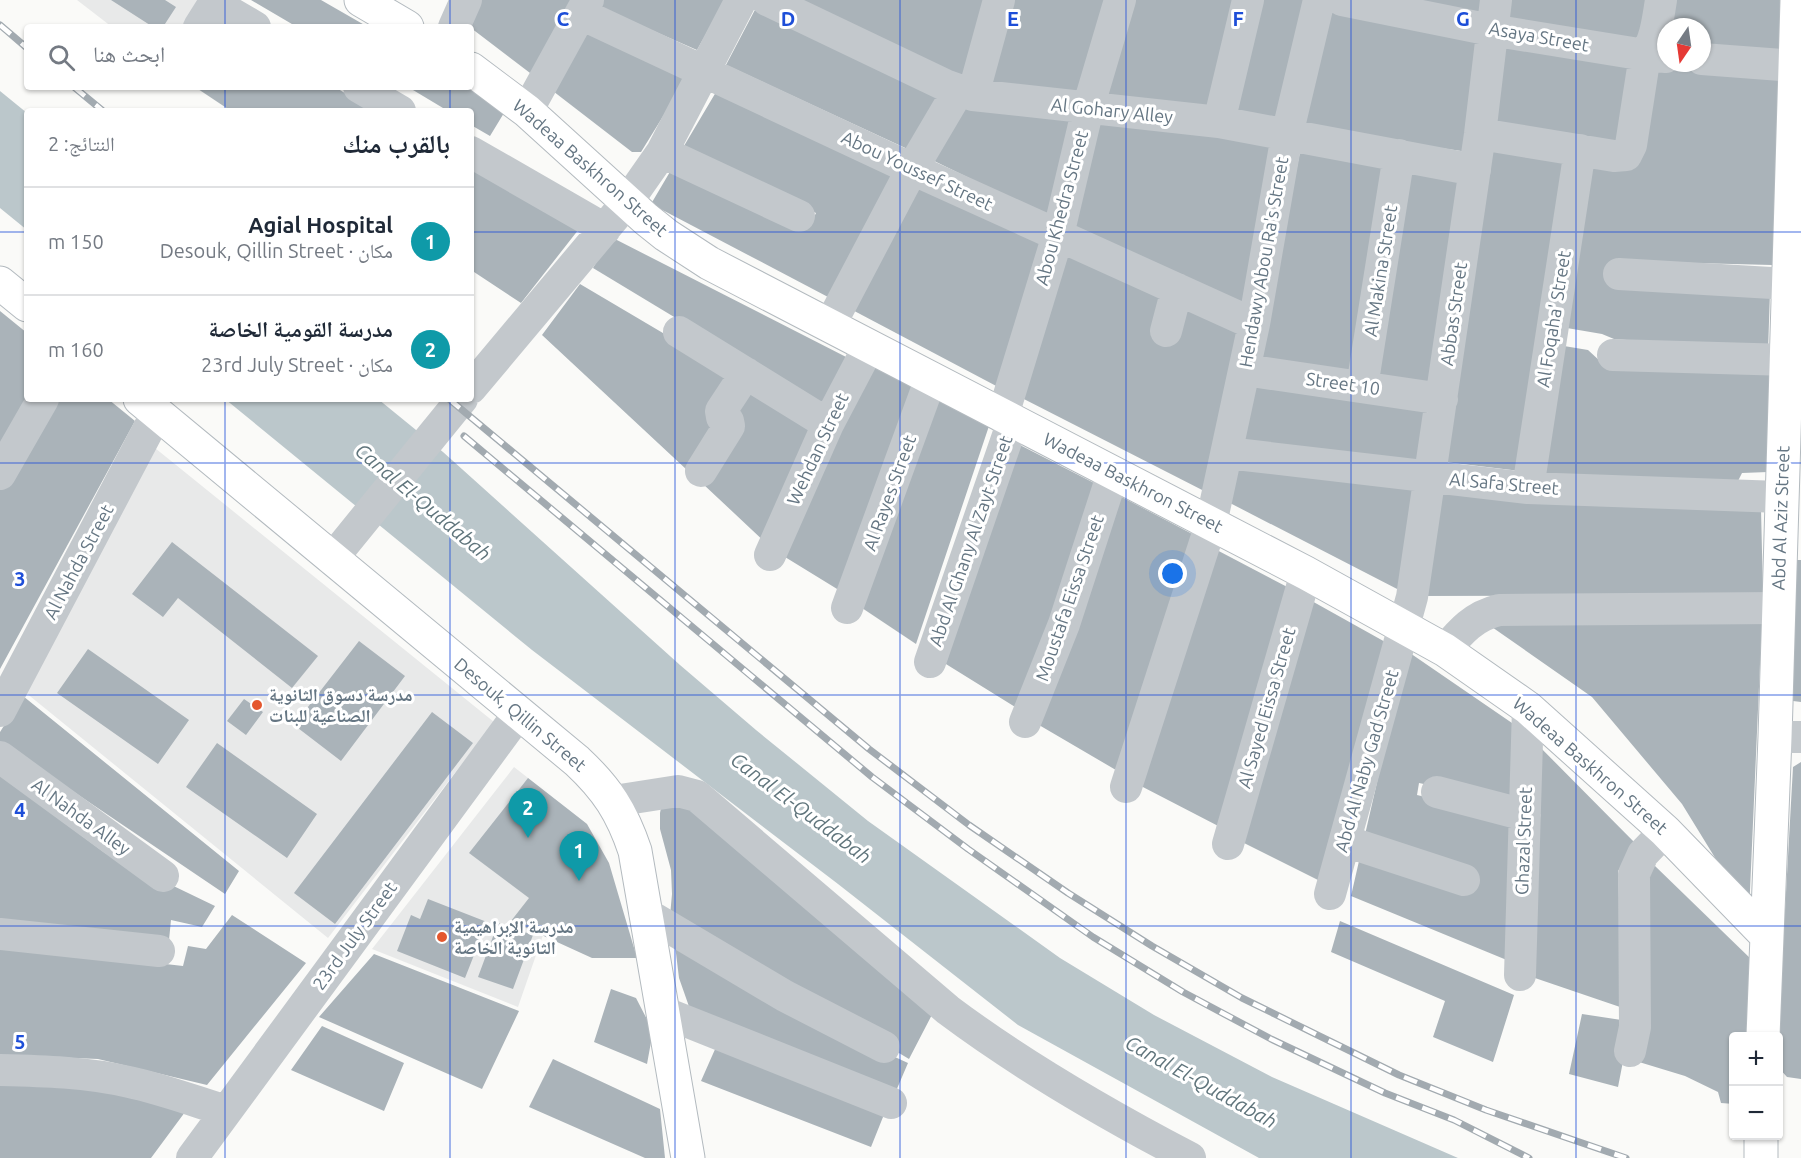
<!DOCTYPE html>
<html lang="ar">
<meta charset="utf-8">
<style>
body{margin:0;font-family:Ubuntu,"Noto Naskh Arabic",sans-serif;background:#f2f2f3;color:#1f2937;direction:rtl}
.controls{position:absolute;right:18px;bottom:18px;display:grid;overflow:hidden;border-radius:6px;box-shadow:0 2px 4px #0004}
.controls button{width:54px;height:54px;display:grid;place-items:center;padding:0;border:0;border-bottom:2px solid #e0e1e3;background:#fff;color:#1f2937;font:30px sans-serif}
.compass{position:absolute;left:1657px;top:18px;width:54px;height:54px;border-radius:50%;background:#fff;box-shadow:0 2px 4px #0004;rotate:193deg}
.you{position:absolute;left:1173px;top:574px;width:21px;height:21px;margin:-15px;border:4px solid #fff;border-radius:50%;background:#1a73e8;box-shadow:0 0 0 9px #1a73e833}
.badge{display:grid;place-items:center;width:39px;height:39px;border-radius:50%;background:#d93025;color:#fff;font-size:20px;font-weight:700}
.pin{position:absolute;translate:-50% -50px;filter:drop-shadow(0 2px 3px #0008)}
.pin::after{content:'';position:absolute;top:32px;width:21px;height:18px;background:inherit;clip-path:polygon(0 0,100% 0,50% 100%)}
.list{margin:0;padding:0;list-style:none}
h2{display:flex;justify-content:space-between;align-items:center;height:78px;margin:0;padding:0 24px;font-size:26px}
h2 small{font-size:20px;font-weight:400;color:#747a83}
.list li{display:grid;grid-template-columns:39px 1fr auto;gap:18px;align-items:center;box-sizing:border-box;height:108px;padding:0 24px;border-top:2px solid #e0e1e3}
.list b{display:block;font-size:22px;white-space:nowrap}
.list p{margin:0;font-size:20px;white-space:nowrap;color:#747a83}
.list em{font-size:20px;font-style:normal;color:#747a83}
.icon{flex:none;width:33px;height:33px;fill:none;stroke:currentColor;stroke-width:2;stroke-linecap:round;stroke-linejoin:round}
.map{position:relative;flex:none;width:1801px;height:1158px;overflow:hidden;direction:ltr}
.search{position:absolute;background:#fff;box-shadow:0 2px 4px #0004;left:24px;top:24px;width:450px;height:66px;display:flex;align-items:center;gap:15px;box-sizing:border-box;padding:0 21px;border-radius:6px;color:#747a83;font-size:22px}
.panel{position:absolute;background:#fff;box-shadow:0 2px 4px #0004;left:24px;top:108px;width:450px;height:294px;border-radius:6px;direction:rtl}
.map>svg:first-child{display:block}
.built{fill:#e8e9e9}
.water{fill:#bbc7cb}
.building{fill:#aab3b9}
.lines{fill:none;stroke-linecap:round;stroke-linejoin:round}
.secondary-casing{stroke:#b3babf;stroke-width:35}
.street{stroke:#c3c8cc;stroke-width:32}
.secondary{stroke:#fff;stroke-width:33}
.rail-casing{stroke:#a2aab0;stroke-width:7}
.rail{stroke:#fff;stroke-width:4.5;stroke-dasharray:14;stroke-linecap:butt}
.grid{fill:none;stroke:#1d4ed8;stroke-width:1.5;stroke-opacity:0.55}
.poi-dot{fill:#e4572e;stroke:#fff;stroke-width:2}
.labels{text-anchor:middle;stroke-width:6;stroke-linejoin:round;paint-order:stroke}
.street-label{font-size:18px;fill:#657683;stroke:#fff}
.poi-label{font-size:18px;font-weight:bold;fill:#657683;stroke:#fff;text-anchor:start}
.water-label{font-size:20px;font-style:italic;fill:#60757c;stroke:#fff}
.grid-label{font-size:20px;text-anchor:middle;font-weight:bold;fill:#1d4ed8;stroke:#fff;stroke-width:6;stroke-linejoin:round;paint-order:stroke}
</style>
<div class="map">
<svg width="1801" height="1158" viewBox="0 0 1801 1158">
<rect width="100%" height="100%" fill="#fafaf8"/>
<!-- built -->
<path class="built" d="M77 0H203L186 27H112Z
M155 448 494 722 328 938 20 688Z
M514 767 587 824 512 921 543 935 518 1007 372 949Z"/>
<!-- water -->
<path class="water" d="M0 91 27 113V230L0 208Z
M225 399H378L443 452 680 665 756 730 868 821 1060 958 1154 1015 1272 1077 1458 1158H1259L1018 1025 838 884 532 650Z"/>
<!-- building -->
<path class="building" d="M111 0H165L176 7 163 27H153Z
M251 0H321L368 27H297Z
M473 0H580L534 76 471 28Z
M597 0H725L697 50 594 5Z
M785 0H989L965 83Z
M1007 0H1110L1080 102 981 89Z
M1123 0H1238L1213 113 1091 105Z
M1251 0H1312L1285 127 1223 120Z
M1374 0H1490L1486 19Z
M1505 0H1654L1643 42 1502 20Z
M1666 0H1785L1783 51 1702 47V27H1666Z
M758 4 951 94 914 152 726 65Z
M1326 6 1485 31 1468 152 1303 128Z
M590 18 691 71 641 152H632L549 88Z
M1502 35 1636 56 1619 147 1488 124Z
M1653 62 1784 69 1772 265 1614 261 1770 292 1768 351 1614 339 1602 334 1561 327 1589 161 1630 167Z
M722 82 903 169 828 297 651 204 674 165 809 227 816 213 681 151Z
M195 87H335L374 111H231Z
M408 87H471L507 108 490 136 471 125V111H448Z
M960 99 1076 117 1051 218 924 156Z
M1089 119 1281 140 1250 309 1064 224Z
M1484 140 1572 155 1520 471 1437 461Z
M1301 147 1393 160 1355 373 1259 357Z
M471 154 586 220 521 303 471 270Z
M1401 163 1466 173 1431 385 1367 375Z
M915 174 1045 236 1000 388 843 305Z
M611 237 852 360 828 410 593 268Z
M1064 244 1247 327 1210 494 1016 395Z
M580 284 734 375 714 437 687 470 542 335Z
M0 311 27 333V399L0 451Z
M1558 345 1588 350 1601 362 1774 372 1768 472 1742 473 1734 489 1536 473Z
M869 365 920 390 842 592 785 557Z
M1255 377 1429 401 1419 464 1236 449Z
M746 383 817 425 766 543 703 484 729 410Z
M939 396 991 420 916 644 859 606Z
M51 399H108L135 421 0 669V487Z
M1008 439 1098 485 1020 710 933 656Z
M1229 463 1417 482 1401 591 1228 502Z
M1435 482 1761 509 1763 595 1413 596Z
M1116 494 1198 537 1121 773 1039 725Z
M172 542 318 656 292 688 178 598 163 617 132 594Z
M1213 548 1293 590 1224 829 1139 785Z
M1796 560H1801V702L1793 701Z
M1310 600 1387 643 1328 885 1240 841Z
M1762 619 1749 913 1682 804 1592 697 1489 625Z
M359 641 405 676 341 761 294 725Z
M88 649 189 720 158 764 57 693Z
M1407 651 1512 723V802L1419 783 1417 795 1513 818 1514 963 1351 896Z
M23 696 239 871 225 894 0 742V732Z
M244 699 263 712 246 735 227 721Z
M432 712 473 743 335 924 294 893Z
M1532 739 1637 845 1618 871 1623 1008 1532 977Z
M217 743 317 814 287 858 186 787Z
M1801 762V1079L1787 1077 1778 1067V1036L1793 767Z
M0 775 105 853 215 906 202 927 171 920 169 940 0 921Z
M528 778 587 824 609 863 637 958H592L511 921 529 898 469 853Z
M679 794 937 1005 909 1059 670 916 672 894 671 870 660 829V813L662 803Z
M1654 865 1753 961 1747 1036H1734V1104L1721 1103 1718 1092 1685 1076 1639 1062V880Z
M428 899 487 922 465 978 397 951 411 915 420 919Z
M232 915 306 963 207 1085 98 1059 0 1055V945L183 966 188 946 206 949Z
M1340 921 1514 995 1493 1062 1433 1037 1445 1001 1331 952Z
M498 923 533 935 513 989 478 977Z
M675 945 827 1026 908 1063 893 1098 692 1015 679 978Z
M374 954 519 1011 482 1089 319 1017Z
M611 989 636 998 653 1031 647 1064 594 1042Z
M1582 1014 1628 1021 1627 1041 1618 1087 1569 1074Z
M322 1026 404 1063 384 1111 291 1070Z
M720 1038 887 1107 871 1147 701 1081Z
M553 1059 660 1109 665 1158H645L529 1107Z
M0 1081 56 1082 188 1108 151 1158H0Z"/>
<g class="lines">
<defs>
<path id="secondary" d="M361 0 407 27
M471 69 527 111 646 219 666 235 709 263 1306 573 1445 650 1528 708 1665 831 1766 935
M0 283 27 305
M140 399 577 761C607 789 622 812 635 851L688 1158
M1763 1036 1775 737 1797 0
M1761 1158V1136"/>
</defs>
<!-- secondary casing -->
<use href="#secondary" class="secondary-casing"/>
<!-- street -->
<path class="street" d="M767 0 945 85 973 95 1219 122 1475 170
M1342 0 1491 30 1645 55 1666 57
M214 3 255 27
M581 14 912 169 1254 324
M199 27 216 0
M454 27 466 0
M1702 59 1795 66
M359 87 400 111
M973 95 999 0
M527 111 588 0
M1219 122 1248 0
M1480 134 1614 156 1626 155 1631 145 1645 55C1656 40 1658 18 1661 0
M471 152 605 229
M662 152 799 216
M1619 274 1788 284
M830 325 912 169 958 91
M1166 331 1177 289
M679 332 828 424
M1613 355 1786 360
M1245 370 1442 399
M1362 387 1399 155
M471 388 627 202 662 152 741 0
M1003 415 1058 235 1088 108 1120 0
M1227 453 1528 488 1782 497
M701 471 729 426 728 421 722 417 721 411 746 373
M0 474 43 399
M1528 488 1580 150
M770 555 828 424 869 346
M332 559 462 399
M847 608 931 378
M1445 650C1461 631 1474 616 1499 610L1779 608
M930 662 1013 421
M0 711 157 413
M1025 722 1064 624 1113 473
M1775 737H1801
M0 757 163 876
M1126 787 1211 524 1254 324 1287 135 1319 0
M1437 792 1525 815
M614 801 678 791 697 796 948 1010C1024 1067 1106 1114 1190 1158
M1345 841 1464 880
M1228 844 1306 573
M1330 894 1412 597 1480 134 1496 0
M645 913 785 996 884 1047
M0 934 159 951
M1520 975 1528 708
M663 1012 891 1103
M1630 1051 1635 1027 1634 874 1643 854 1665 831
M0 1070C43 1071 86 1072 129 1082 162 1089 194 1101 226 1111
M192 1158 519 713"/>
<!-- secondary -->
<use href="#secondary" class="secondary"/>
<defs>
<path id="rail" d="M0 25 27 48
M74 87 103 111
M449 399 869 749 969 825 1068 893 1152 946 1242 998 1399 1075 1486 1110 1626 1158
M464 436 872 777 968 849 1093 937 1183 992 1271 1039 1385 1093 1454 1120 1529 1158"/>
</defs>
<!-- rail casing -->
<use href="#rail" class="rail-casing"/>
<!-- rail -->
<use href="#rail" class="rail"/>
</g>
<!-- grid -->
<path class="grid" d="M225 0V27M450 0V27M675 0V1158M900 0V1158M1126 0V1158M1351 0V1158M1576 0V1158M225 87V111M450 87V111M0 232H27M471 232H1801M225 399V1158M450 399V1158M0 463H1801M0 695H1801M0 926H1801"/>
<!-- markers -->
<g class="poi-dot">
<circle cx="257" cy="705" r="6"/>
<circle cx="442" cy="937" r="6"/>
</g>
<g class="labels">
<!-- street labels -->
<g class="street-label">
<text transform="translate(1539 37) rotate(10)" y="6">Asaya Street</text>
<text transform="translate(1112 111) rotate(6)" y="6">Al Gohary Alley</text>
<text transform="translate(590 168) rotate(41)" y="6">Wadeaa Baskhron Street</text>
<text transform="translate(917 171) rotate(25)" y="6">Abou Youssef Street</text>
<text transform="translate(1062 208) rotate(-75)" y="6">Abou Khedra Street</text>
<text transform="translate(1264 262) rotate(-80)" y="6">Hendawy Abou Ra's Street</text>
<text transform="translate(1381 271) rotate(-81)" y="6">Al Makina Street</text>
<text transform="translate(1454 314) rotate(-82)" y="6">Abbas Street</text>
<text transform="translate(1554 319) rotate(-81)" y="6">Al Foqaha' Street</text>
<text transform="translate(1343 384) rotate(8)" y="6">Street 10</text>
<text transform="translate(818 449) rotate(-65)" y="6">Wehdan Street</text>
<text transform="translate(1133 483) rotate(27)" y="6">Wadeaa Baskhron Street</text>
<text transform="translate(1504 484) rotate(5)" y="6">Al Safa Street</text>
<text transform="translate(890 493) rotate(-70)" y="6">Al Rayes Street</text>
<text transform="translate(1781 518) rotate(-88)" y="6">Abd Al Aziz Street</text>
<text transform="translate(971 541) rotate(-71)" y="6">Abd Al Ghany Al Zayt Street</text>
<text transform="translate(79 562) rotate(-62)" y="6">Al Nahda Street</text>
<text transform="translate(1070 598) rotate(-71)" y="6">Moustafa Eissa Street</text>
<text transform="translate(1267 708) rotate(-74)" y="6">Al Sayed Eissa Street</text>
<text transform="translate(520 715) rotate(40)" y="6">Desouk, Qillin Street</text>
<text transform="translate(1367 761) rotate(-74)" y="6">Abd Al Naby Gad Street</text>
<text transform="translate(1590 766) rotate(41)" y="6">Wadeaa Baskhron Street</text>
<text transform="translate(81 817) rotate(36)" y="6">Al Nahda Alley</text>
<text transform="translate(1524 841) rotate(-88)" y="6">Ghazal Street</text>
<text transform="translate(355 936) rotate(-54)" y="6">23rd July Street</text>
</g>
<!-- poi labels -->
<g class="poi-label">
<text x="269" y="701">مدرسة دسوق الثانوية<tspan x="269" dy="21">الصناعية للبنات</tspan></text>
<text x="454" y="933">مدرسة الإبراهيمية<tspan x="454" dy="21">الثانوية الخاصة</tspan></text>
</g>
<!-- water labels -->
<g class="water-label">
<text transform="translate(423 502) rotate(40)" y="7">Canal El-Quddabah</text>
<text transform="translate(801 808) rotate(37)" y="7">Canal El-Quddabah</text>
<text transform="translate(1201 1082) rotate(29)" y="7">Canal El-Quddabah</text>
</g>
</g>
<g class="grid-label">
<text x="563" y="26">C</text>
<text x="788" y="26">D</text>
<text x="1013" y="26">E</text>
<text x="1238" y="26">F</text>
<text x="1463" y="26">G</text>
<text x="20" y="586">3</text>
<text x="20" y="817">4</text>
<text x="20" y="1049">5</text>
</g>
</svg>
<div class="controls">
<button>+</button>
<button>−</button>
</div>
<svg class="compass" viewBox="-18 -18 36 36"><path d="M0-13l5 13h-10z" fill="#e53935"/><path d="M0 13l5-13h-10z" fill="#747a83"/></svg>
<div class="you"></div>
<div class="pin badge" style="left:579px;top:881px;background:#0f9aa8">1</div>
<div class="pin badge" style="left:528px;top:838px;background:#0f9aa8">2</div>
<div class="search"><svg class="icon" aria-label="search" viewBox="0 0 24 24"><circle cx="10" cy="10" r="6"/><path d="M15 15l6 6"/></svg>ابحث هنا</div>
<section class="panel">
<h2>بالقرب منك<small>النتائج: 2</small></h2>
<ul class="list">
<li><span class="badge" style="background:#0f9aa8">1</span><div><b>Agial Hospital</b><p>مكان · Desouk, Qillin Street</p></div><em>150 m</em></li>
<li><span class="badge" style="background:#0f9aa8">2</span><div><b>مدرسة القومية الخاصة</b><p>مكان · 23rd July Street</p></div><em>160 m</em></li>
</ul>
</section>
</div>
